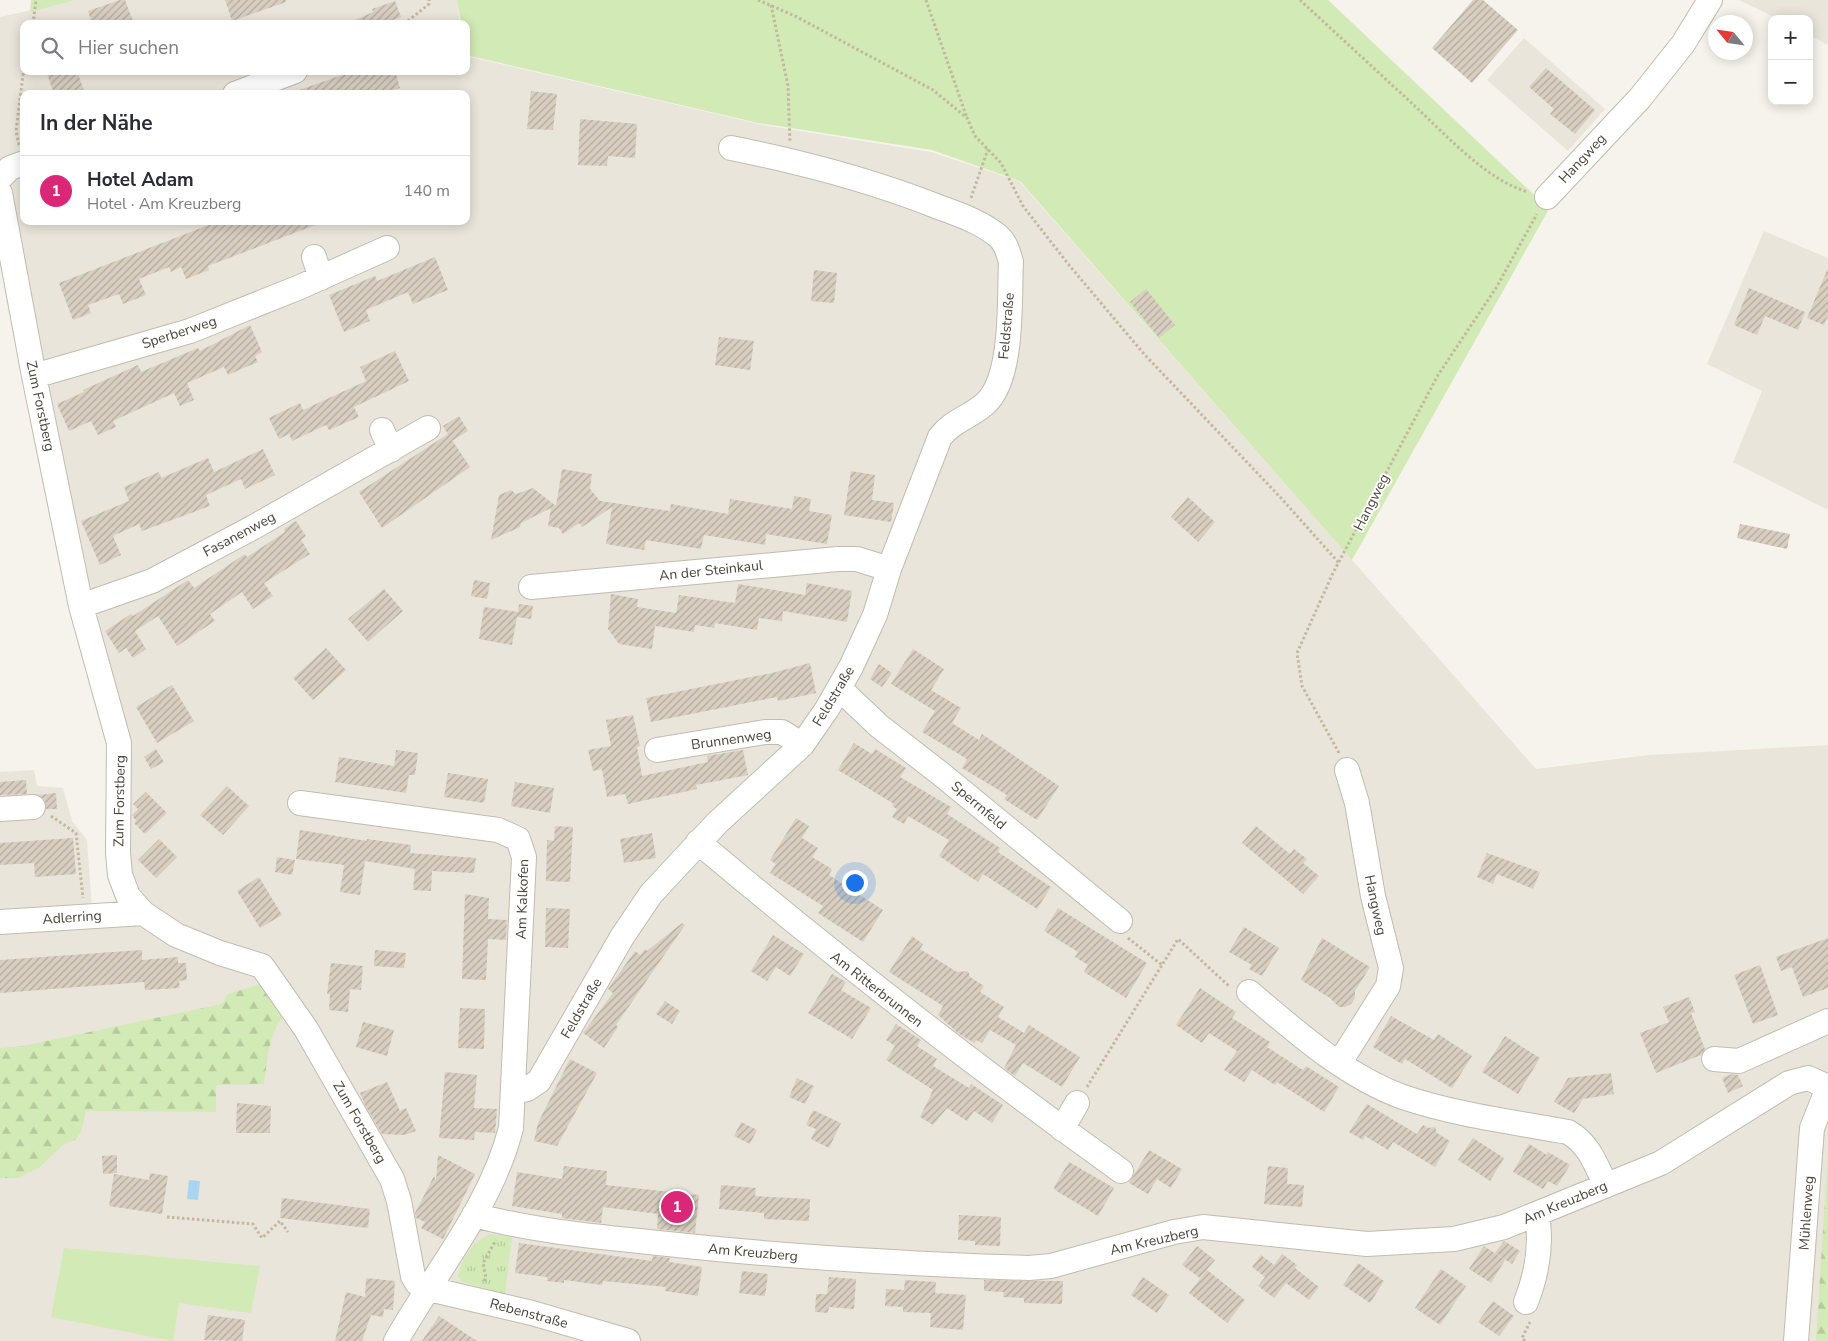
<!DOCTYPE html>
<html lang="de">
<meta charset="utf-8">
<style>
body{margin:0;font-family:"Nunito Sans",sans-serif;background:#f7f7f7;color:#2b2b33}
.controls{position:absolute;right:15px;top:15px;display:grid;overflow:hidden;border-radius:10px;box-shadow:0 2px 12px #0003}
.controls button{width:45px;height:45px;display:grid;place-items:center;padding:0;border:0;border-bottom:1px solid #e1e1e2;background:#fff;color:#2b2b33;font:25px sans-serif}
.compass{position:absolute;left:1708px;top:15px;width:45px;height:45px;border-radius:50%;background:#fff;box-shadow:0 2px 12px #0003;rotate:299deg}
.you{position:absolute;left:854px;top:882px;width:18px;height:18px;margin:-12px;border:4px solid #fff;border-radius:50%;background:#1a73e8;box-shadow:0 0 0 8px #1a73e833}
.badge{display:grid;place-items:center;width:32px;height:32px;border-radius:50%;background:#db2777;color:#fff;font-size:16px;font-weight:700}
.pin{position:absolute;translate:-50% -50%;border:2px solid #fff;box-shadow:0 1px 5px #0006}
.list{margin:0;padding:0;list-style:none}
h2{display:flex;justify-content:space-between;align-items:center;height:65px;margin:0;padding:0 20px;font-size:21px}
h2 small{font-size:16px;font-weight:400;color:#7c7c81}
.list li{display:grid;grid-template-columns:32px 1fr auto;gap:15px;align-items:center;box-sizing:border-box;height:70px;padding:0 20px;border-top:1px solid #e1e1e2}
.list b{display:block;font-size:19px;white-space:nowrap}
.list p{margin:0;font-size:16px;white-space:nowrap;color:#7c7c81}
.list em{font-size:16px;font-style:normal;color:#7c7c81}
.icon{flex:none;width:28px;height:28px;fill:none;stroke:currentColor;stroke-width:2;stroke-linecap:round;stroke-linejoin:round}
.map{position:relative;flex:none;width:1828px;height:1341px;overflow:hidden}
.search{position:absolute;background:#fff;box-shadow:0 2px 12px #0003;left:20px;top:20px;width:450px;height:55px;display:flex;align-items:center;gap:12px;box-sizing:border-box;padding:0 18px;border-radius:10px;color:#7c7c81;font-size:19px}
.panel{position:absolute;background:#fff;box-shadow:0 2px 12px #0003;left:20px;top:90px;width:450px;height:135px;border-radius:10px}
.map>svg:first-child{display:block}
.residential{fill:#eae5da;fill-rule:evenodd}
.grass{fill:#d2eab5}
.forest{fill:url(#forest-firs)}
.park{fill:url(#park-tufts)}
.water{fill:#a9d4f2}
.building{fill:url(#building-hatch)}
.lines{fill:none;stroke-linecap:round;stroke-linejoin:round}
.minor-casing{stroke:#c2bbae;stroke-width:26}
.path{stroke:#c4b79f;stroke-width:3;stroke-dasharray:2.5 2.5;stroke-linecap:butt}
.minor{stroke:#fff;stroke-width:24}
.labels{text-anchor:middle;stroke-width:4;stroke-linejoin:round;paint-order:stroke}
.street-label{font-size:14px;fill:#4b4439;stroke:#fff}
</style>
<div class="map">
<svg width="1828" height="1341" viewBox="0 0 1828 1341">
<defs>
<pattern id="forest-firs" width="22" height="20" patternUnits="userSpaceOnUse" patternTransform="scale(1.25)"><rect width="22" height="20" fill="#d2eab5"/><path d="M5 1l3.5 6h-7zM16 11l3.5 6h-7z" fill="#b6ca9c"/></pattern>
<pattern id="park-tufts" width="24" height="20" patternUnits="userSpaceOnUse" patternTransform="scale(1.25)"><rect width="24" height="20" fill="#d2eab5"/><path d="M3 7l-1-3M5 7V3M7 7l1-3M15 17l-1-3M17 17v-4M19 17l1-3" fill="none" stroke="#b6ca9c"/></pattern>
<pattern id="building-hatch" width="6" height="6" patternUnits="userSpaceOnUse" patternTransform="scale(1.25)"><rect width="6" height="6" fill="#d8cfc1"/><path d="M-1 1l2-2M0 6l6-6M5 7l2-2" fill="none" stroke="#b1aa9e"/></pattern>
</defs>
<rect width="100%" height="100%" fill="#f6f3ec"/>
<!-- residential -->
<path class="residential" d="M76 0H457L460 24H24V71H466V56L763 125 931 152 1019 181 1536 769 1649 755 1828 745V1341H0V772L34 770 37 786 63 788 72 821 87 840 92 908 144 901 131 867 94 617 0 182V17ZM24 94H466V221H24Z
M1739 0H1828V45L1809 35V19H1778Z
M1524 38 1605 109 1568 151 1487 80Z
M1764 231 1828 258V510L1733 462 1762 391 1707 364Z"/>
<!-- grass -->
<path class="grass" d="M31 0H75L30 12Z
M457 0H1328L1549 209 1352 560 1020 181 932 150 758 123 466 55V24H461Z
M64 1248 260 1266 251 1313 179 1303 173 1341 51 1317Z"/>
<!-- forest -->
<path class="forest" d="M260 984 287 1013C268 1032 268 1058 264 1084L216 1085V1112L86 1111 81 1132 75 1140 64 1144 40 1167 18 1178H0V1048L23 1046 222 1004 228 994Z
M1828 1151V1341H1816Z"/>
<!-- park -->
<path class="park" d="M491 1234 512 1237 505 1294 463 1282 458 1277C460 1260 475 1239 491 1234Z"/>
<!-- water -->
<path class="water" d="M189 1180 200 1181 198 1200 187 1199Z"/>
<!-- building -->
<path class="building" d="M120 0H125L134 24H92L88 11Z
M225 0H286V2L232 21Z
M1473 0H1483L1518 30 1472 83 1432 48Z
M395 1 401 17 381 24H346L373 12 372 9Z
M1546 68 1595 110 1575 134 1550 114 1554 109 1529 87Z
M46 71H77L85 94H54Z
M354 71H395L400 88 382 94H296V91Z
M531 91 557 94 553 130 527 129Z
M580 119 637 124 635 158 608 156 607 166 578 165Z
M219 221 323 222 208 266 209 270 186 279 181 267 171 272 169 267 139 279 146 295 123 304 119 294 88 305 91 313 73 320 59 283Z
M435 257 448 290 413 304 408 292 366 310 370 321 344 332 329 295 375 276 377 281Z
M1828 268V316L1824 325 1807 318Z
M814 270 837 273 834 303 811 301Z
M1749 288 1805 312 1798 330 1765 316 1757 335 1734 325Z
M1146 289 1175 325 1159 338 1130 302Z
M250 325 262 352 255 356 258 362 228 375 224 367 187 383 194 400 180 406 174 393 113 421 116 427 98 435 91 421 69 431 57 404 84 392 83 390 138 365 141 372 198 348 200 351Z
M719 337 754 341 750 370 715 365Z
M395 351 409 381 354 407 359 417 329 430 326 425 292 441 289 434 279 439 269 418 300 403 303 410 366 381 360 367Z
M459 416 468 431 452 441 443 426Z
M448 434 470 467 382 528 359 492Z
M263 449 275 475 245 489 241 479 206 495 210 506 142 531 139 524 113 536 121 555 100 565 81 521 129 501 124 487 159 472 161 478 208 458 214 472Z
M562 469 592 474 590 489 600 501 670 511 671 504 728 514 730 499 792 509 794 496 811 499 809 511 832 515 827 544 766 534 765 545 704 535 701 549 646 540 644 550 606 544 612 507 582 527 579 523 563 534 559 528 548 526 551 508 521 523 520 527 491 540 499 495 511 490 516 494 533 488 556 506Z
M851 471 875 475 872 500 894 503 891 522 844 515Z
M1188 497 1215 522 1198 542 1171 517Z
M296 521 306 536 301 540 310 554 264 583 273 596 253 609 242 592 210 614 215 621 177 646 158 616 135 631 146 649 133 658 126 648 119 653 105 631 131 614 133 616 188 580 194 588 245 554 247 557 285 532 284 529Z
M1740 524 1790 534 1787 549 1737 538Z
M474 580 490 583 487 599 471 596Z
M807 583 852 591 847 622 783 611 782 621 759 618 757 630 715 623 714 628 695 625 694 632 655 626 652 649 619 644 608 629 611 594 638 599 637 607 676 613 679 595 735 603 738 584 805 595Z
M384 589 403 611 368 642 348 619Z
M519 604 533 606 531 619 517 617 512 645 479 639 484 607 518 612Z
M326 648 346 670 313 700 293 678Z
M913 649 944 669 931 690 961 708 952 723 979 740 982 734 1059 786 1037 820 1004 799 1007 795 962 768 967 759 922 732 935 711 891 684Z
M810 663 816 693 778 701 777 697 651 722 646 698 772 673Z
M879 664 892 673 882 687 870 679Z
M172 685 194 721 157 743 136 707Z
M633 715 640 746 637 747 642 776 708 762 707 756 743 750 748 775 696 785 697 789 628 804 625 794 607 797 602 769 593 771 588 750 611 746 606 720Z
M854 743 872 754 875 749 906 768 900 777 951 807 947 814 1000 848 998 852 1051 887 1037 909 983 874 978 882 939 856 949 840 908 816 904 824 892 817 897 809 892 806 894 804 838 770Z
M156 749 164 762 151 769 144 757Z
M396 750 418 753 415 775H409L406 793 335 782 339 757 394 766Z
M448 773 488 779 484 803 444 797Z
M26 780 27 794 0 795V782Z
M515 782 554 788 550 813 511 806Z
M227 786 249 806 223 835 200 815Z
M146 792 167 813 145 834 134 823 136 821 132 815 138 809 133 804Z
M56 793 57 809H46L45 800 39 795Z
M796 818 809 826 802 838 818 848 812 857 832 869 829 875 883 910 863 942 818 913 823 906 770 873 776 864 770 860Z
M555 826 573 827 570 882 546 881 547 840 554 841Z
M1256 826 1290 854 1294 849 1307 859 1303 863 1319 876 1303 894 1242 843Z
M300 830 367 841V839L411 845 410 853 476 858 474 873 432 871 431 891 413 890 415 869 365 861 360 895 340 892 344 865 296 859Z
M652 833 656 858 624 863 620 839Z
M73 838 76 874 35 877 34 863 0 865V843Z
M159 839 177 857 156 878 138 860Z
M1487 853 1540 872 1533 889 1497 874 1493 884 1477 877Z
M277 857 295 860 292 875 275 872Z
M259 877 282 915 260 928 237 891Z
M465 894 489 898 488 919 507 920 506 940 488 939 486 980 462 979Z
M546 908 570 909 568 948 545 947Z
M1058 908 1147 963 1126 998 1084 972 1088 965 1075 957 1078 952 1044 931Z
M682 923 685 925 616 1025 618 1027 604 1048 583 1033 613 993 608 989 635 951 640 955 645 949 647 951Z
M1244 927 1279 948 1262 976 1249 969 1252 965 1229 952Z
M773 935 804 954 790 976 776 967 767 981 751 971Z
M912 936 923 944 920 949 957 972 968 971 970 977 984 986 980 992 1004 1007 998 1017 1024 1033 1029 1025 1080 1057 1062 1087 1023 1063 1015 1076 1004 1068 1016 1045 990 1030 982 1043 976 1040 974 1043 958 1033 938 1015 943 1006 889 972Z
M1322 938 1370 967 1355 991V998L1351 1004 1345 1007H1339L1330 998 1301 980Z
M1828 938V988L1803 997 1792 967 1781 971 1776 957Z
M142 950V960L178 957V963H186L187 980 179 981 180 988 145 990 144 982 0 993V960Z
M375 950 406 953 404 968 374 966Z
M331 963 363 966 361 990 350 989 348 1012 329 1010 330 994H327Z
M1760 965 1778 1015 1753 1024 1734 975Z
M832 974 846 982 841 990 871 1008 852 1039 808 1013Z
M1200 988 1236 1012 1232 1018 1270 1042 1267 1047 1303 1070 1306 1066 1339 1087 1324 1112 1277 1082 1275 1085 1252 1070 1244 1082 1224 1070 1237 1051 1209 1033 1202 1043 1176 1025Z
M1689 997 1695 1012 1691 1013 1705 1049 1701 1055 1656 1073 1640 1033 1669 1022 1663 1007Z
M665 1001 680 1011 672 1024 656 1014Z
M460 1008 485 1009 484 1049 458 1048Z
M1391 1016 1434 1040 1438 1034 1472 1056 1452 1088 1405 1059 1402 1064 1373 1047Z
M363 1022 394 1030 387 1056 356 1047Z
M896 1024 921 1040 917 1046 937 1059 933 1066 969 1088 971 1084 1003 1105 992 1123 974 1111 967 1121 947 1108 933 1125 920 1117 933 1090 886 1060 895 1046 886 1040Z
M1505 1036 1540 1058 1518 1094 1482 1072Z
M570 1059 597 1073 557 1146 534 1141 538 1123Z
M445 1072 477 1075 474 1108 497 1109 495 1133 475 1132 474 1140 439 1138Z
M1611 1073 1614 1094 1583 1099 1574 1113 1554 1102 1568 1078Z
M1732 1074 1738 1075 1743 1086 1728 1093 1722 1078Z
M797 1078 814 1086 805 1104 789 1097Z
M387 1082 400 1111 406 1108 416 1131 405 1135 382 1134 365 1105 360 1093Z
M237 1103 271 1106 270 1133H236Z
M1367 1104 1417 1134 1423 1125 1428 1128 1435 1127 1437 1133 1450 1141 1435 1167 1393 1142 1388 1150 1365 1136 1363 1140 1349 1132Z
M813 1110 841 1123 829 1148 811 1139 816 1129 806 1125Z
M741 1122 757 1130 750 1144 734 1136Z
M1473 1138 1504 1158 1490 1181 1458 1160Z
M1529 1144 1547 1155 1548 1152 1570 1165 1557 1186 1548 1181 1543 1189 1513 1172Z
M1149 1150 1182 1169 1171 1188 1157 1179 1148 1194 1129 1183Z
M117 1155V1173L103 1174 102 1156Z
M438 1155 475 1174 443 1239 421 1228 425 1222 416 1218 415 1213 434 1176 436 1181Z
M1069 1162 1114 1188 1098 1216 1055 1190 1054 1187Z
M564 1166 607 1171 606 1185 699 1195 695 1233 657 1229 658 1214 603 1207 601 1223 562 1218V1214L512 1206 517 1172 562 1179Z
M1268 1166 1288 1168 1287 1184 1304 1185 1302 1207 1264 1204Z
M150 1173 168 1176 162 1214 109 1206 114 1174 149 1180Z
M721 1185 756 1188 755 1196 810 1199 809 1221 764 1219V1213L719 1209Z
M282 1198 370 1209 368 1228 280 1218Z
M959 1215 1001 1217 1000 1246 975 1245V1241L958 1240Z
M1504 1241 1520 1251 1512 1264 1495 1253Z
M519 1243 652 1261 653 1256 670 1258 669 1262 702 1267 698 1296 665 1291 666 1287 603 1281 602 1285 564 1280V1283L547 1281V1277L515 1273Z
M1197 1246 1215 1260 1200 1278 1182 1265Z
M1484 1246 1505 1260 1491 1283 1469 1269Z
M1282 1254 1297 1265 1295 1268 1319 1287 1309 1300 1286 1283 1274 1298 1258 1286 1265 1277 1252 1267 1261 1255 1274 1265Z
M1358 1263 1384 1281 1370 1303 1343 1285Z
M1441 1269 1466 1286 1440 1325 1415 1308Z
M1207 1270 1245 1300 1227 1323 1189 1293Z
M742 1271 768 1274 765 1296 739 1293Z
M829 1277 856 1279 854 1309 829 1307 828 1313 815 1312 816 1294H827Z
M1143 1277 1169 1295 1157 1313 1131 1295Z
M366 1278 395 1281 393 1310 384 1309 383 1317 371 1315 362 1341H335L346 1292 365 1297Z
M905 1280 936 1282 935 1293 966 1295 963 1330 930 1327 931 1313 903 1312V1307L885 1306 886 1289 904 1290Z
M984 1280 1063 1281 1062 1304 1024 1303V1298L1003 1297 1004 1292 984 1291Z
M1493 1301 1514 1316 1499 1336 1478 1322Z
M208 1315 245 1320 242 1341 204 1340Z
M439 1316 477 1341H422Z"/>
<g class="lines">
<defs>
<path id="minor" d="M235 94 295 71
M0 178 10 168 24 163
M0 193 34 376 81 606 119 743 118 853 120 875 128 896 143 913 176 935 220 953 262 966 306 1029 392 1179 399 1201 413 1276 417 1283 429 1289 532 1313 628 1341
M1547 197 1640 98 1683 44 1710 0
M314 257 321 278
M34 376 190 331 300 287 387 248
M382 430 391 450
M531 587 838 559H857L889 569
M81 606 152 581 252 528 428 428
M840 689 879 726 941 774 1120 921
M657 750 765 732H782L802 745
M300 803 498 830 518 839 524 857 511 1128C491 1207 435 1272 396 1341
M0 809 33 807
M698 842C835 957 976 1067 1121 1171
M0 922 143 913
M1249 992C1295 1031 1345 1076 1403 1097 1456 1115 1513 1122 1568 1132 1588 1143 1596 1164 1605 1184
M1714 1059 1739 1061 1828 1021
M1340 1062 1388 986 1391 968 1373 896 1357 803 1347 770
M513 1092 527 1089 539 1081 622 937 651 894 717 823 802 745 827 709 851 667 875 615 889 569 940 437C953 420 971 417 986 403 1014 376 1009 299 1011 262 1008 252 1006 243 998 236 980 221 957 214 936 206 870 180 801 162 731 148
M1062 1129 1077 1103
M474 1215C537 1232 603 1237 668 1244 788 1257 908 1264 1029 1268L1051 1266 1174 1232 1203 1227 1367 1244 1454 1239 1504 1227 1661 1163 1789 1083 1808 1078 1828 1087
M1526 1302C1537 1274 1542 1244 1537 1214
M1796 1341 1812 1128 1828 1088"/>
</defs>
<!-- minor casing -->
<use href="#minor" class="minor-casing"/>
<!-- path -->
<path class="path" d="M758 0 797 17 933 90 967 118 975 136 1001 163 1023 206 1069 265 1144 354 1281 498 1339 563
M926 0 967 118
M1300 0C1339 36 1379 73 1418 109 1448 137 1488 181 1528 192
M771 5 788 86 790 142
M33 24 36 0
M404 24 429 4V0
M19 145 16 131 24 67
M971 198 988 149
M1339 753 1302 686 1297 653 1333 573 1438 375 1496 288 1537 214
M51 816 76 833 83 898
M1128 938 1162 965 1178 939 1230 987
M1087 1087 1162 965
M167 1217 253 1224 262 1238 280 1221 288 1232
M484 1281 486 1278 483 1263 496 1240
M1525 1341 1522 1338 1530 1322"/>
<!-- minor -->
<use href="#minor" class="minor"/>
</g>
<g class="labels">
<!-- street labels -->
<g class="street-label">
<text transform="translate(1582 158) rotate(-47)" y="5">Hangweg</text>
<text transform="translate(1006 326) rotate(-85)" y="5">Feldstraße</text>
<text transform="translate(179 332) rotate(-18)" y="5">Sperberweg</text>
<text transform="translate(41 406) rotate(78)" y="5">Zum Forstberg</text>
<text transform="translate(1371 502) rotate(-63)" y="5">Hangweg</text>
<text transform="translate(239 534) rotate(-28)" y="5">Fasanenweg</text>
<text transform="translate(711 570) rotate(-6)" y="5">An der Steinkaul</text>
<text transform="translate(833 696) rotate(-59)" y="5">Feldstraße</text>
<text transform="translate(731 739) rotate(-8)" y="5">Brunnenweg</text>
<text transform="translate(119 801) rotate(-89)" y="5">Zum Forstberg</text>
<text transform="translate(979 805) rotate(40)" y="5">Sperrnfeld</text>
<text transform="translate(522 899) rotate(-88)" y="5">Am Kalkofen</text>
<text transform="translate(1376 905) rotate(78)" y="5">Hangweg</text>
<text transform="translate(72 917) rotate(-4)" y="5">Adlerring</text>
<text transform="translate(877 989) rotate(38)" y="5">Am Ritterbrunnen</text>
<text transform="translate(581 1008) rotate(-60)" y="5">Feldstraße</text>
<text transform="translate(360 1122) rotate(60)" y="5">Zum Forstberg</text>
<text transform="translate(1565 1202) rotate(-23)" y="5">Am Kreuzberg</text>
<text transform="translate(1806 1213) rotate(-86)" y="5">Mühlenweg</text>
<text transform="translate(1154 1240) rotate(-13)" y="5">Am Kreuzberg</text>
<text transform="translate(753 1252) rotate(5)" y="5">Am Kreuzberg</text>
<text transform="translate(529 1313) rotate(15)" y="5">Rebenstraße</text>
</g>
</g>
</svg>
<div class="controls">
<button>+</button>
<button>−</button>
</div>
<svg class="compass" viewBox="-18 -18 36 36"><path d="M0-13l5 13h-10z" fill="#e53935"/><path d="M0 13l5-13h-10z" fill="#7c7c81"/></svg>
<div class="you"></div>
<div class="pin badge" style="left:677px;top:1207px">1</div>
<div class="search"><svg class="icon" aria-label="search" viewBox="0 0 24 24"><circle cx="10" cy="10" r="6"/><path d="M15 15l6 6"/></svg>Hier suchen</div>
<section class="panel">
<h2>In der Nähe<small></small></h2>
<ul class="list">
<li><span class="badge">1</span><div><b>Hotel Adam</b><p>Hotel · Am Kreuzberg</p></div><em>140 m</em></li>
</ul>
</section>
</div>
